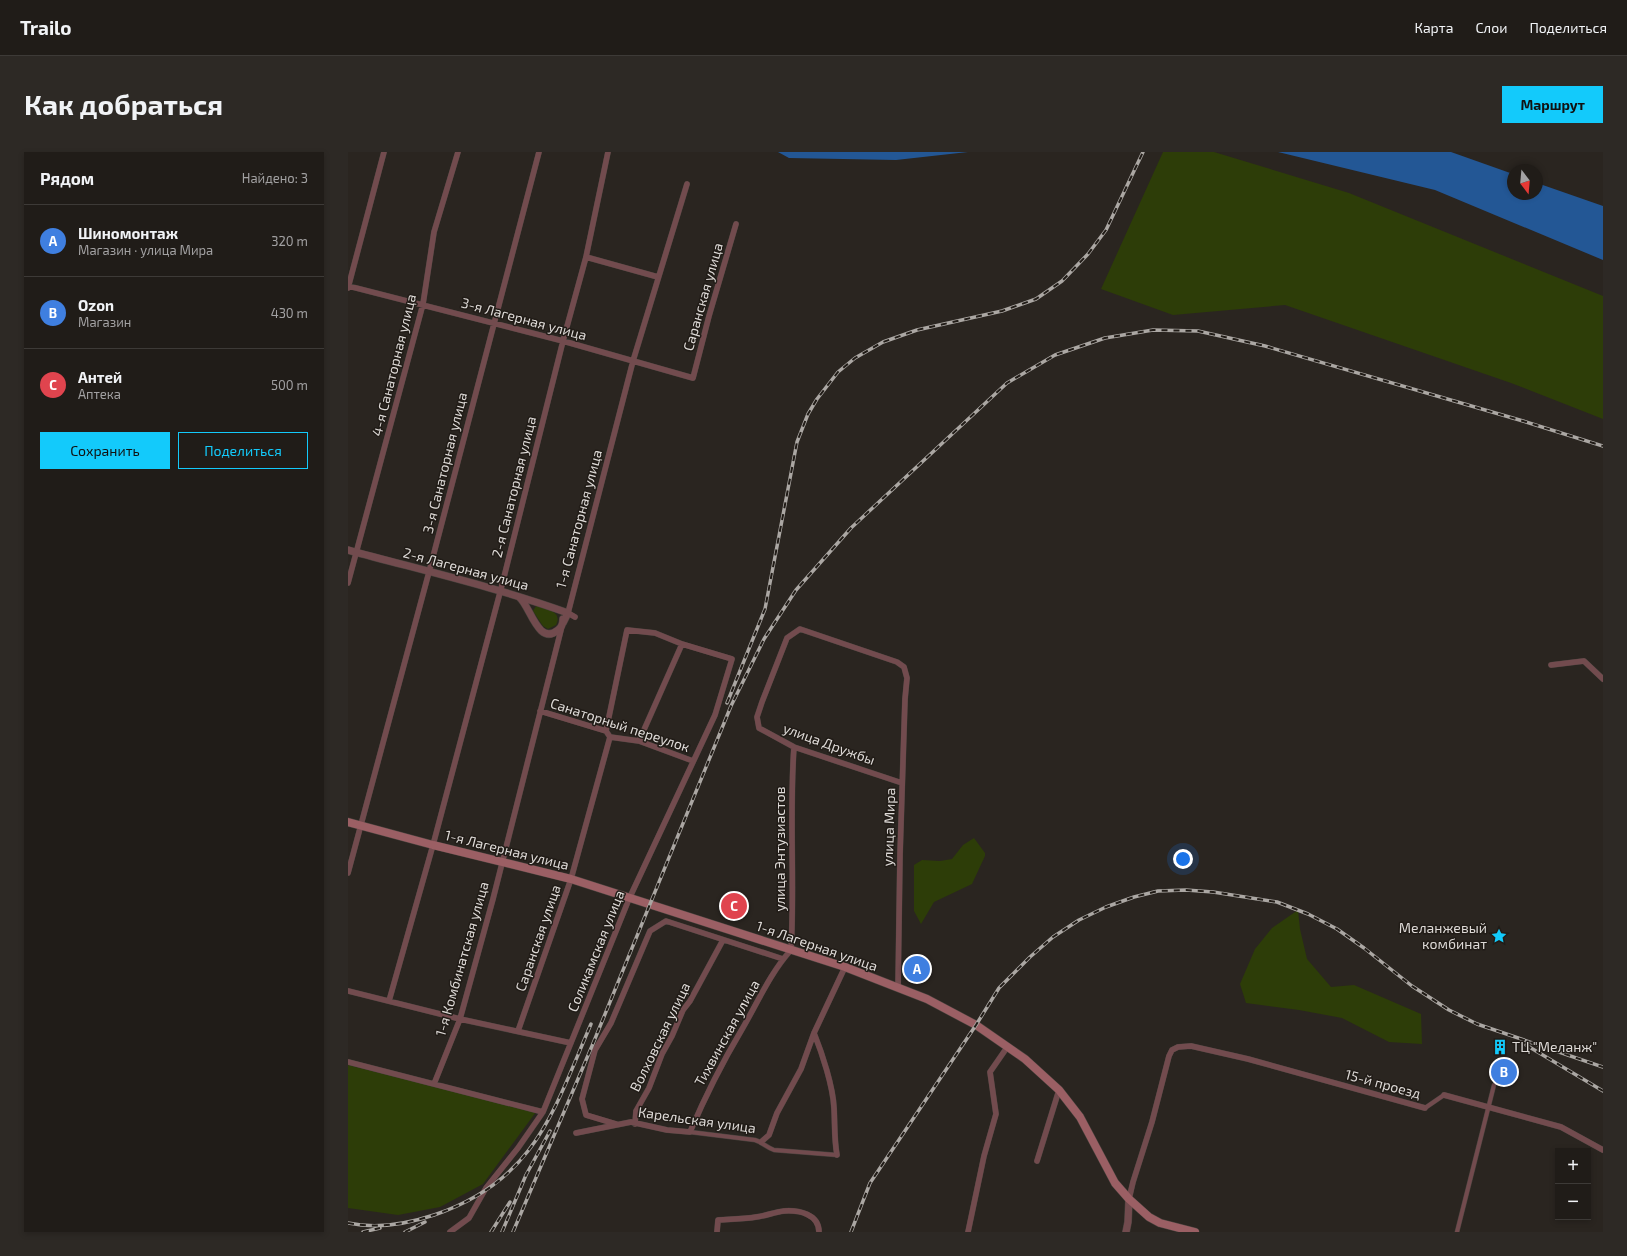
<!DOCTYPE html>
<html lang="ru">
<meta charset="utf-8">
<style>
body{margin:0;font-family:"Exo 2",sans-serif;background:#2d2925;color:#f1f3f6}
.controls{position:absolute;right:12px;bottom:12px;display:grid;overflow:hidden;border-radius:0px;box-shadow:0 2px 6px #0003}
.controls button{width:36px;height:36px;display:grid;place-items:center;padding:0;border:0;border-bottom:1px solid #3d3a37;background:#201c18;color:#f1f3f6;font:20px sans-serif}
.compass{position:absolute;left:1159px;top:12px;width:36px;height:36px;border-radius:50%;background:#201c18;box-shadow:0 2px 6px #0003;rotate:164deg}
.you{position:absolute;left:835px;top:707px;width:14px;height:14px;margin:-10px;border:3px solid #fff;border-radius:50%;background:#1a73e8;box-shadow:0 0 0 6px #1a73e833}
.badge{display:grid;place-items:center;width:26px;height:26px;border-radius:50%;background:#13cafb;color:#fff;font-size:13px;font-weight:700}
.pin{position:absolute;translate:-50% -50%;border:2px solid #fff;box-shadow:0 1px 4px #0006}
.list{margin:0;padding:0;list-style:none}
h2{display:flex;justify-content:space-between;align-items:center;height:52px;margin:0;padding:0 16px;font-size:17px}
h2 small{font-size:13px;font-weight:400;color:#a2a1a2}
.list li{display:grid;grid-template-columns:26px 1fr auto;gap:12px;align-items:center;box-sizing:border-box;height:72px;padding:0 16px;border-top:1px solid #3d3a37}
.list b{display:block;font-size:15px;white-space:nowrap}
.list p{margin:0;font-size:13px;white-space:nowrap;color:#a2a1a2}
.list em{font-size:13px;font-style:normal;color:#a2a1a2}
.actions{display:flex;gap:8px;padding:12px 16px}
.actions a{flex:1;padding:9px 0;border:1px solid #13cafb;border-radius:0px;text-align:center;font-size:14px;color:#13cafb}
.actions .main{background:#13cafb;color:#111}
.map{position:relative;flex:none;width:1255px;height:1080px;overflow:hidden;border-radius:0px}
header{display:flex;align-items:center;gap:24px;box-sizing:border-box;height:56px;padding:0 20px;background:#201c18;border-bottom:1px solid #3d3a37}
header strong{font-size:19px}
nav{display:flex;gap:22px;margin-inline-start:auto;font-size:14px}
.intro{display:flex;align-items:center;justify-content:space-between;box-sizing:border-box;height:96px;padding:0 24px}
h1{margin:0;font-size:28px}
.button{padding:10px 18px;border-radius:0px;background:#13cafb;color:#111;font-size:14px;font-weight:700}
main{display:flex;gap:24px;padding:0 24px}
aside{flex:1;background:#201c18;border-radius:0px;box-shadow:0 2px 6px #0003}
.map>svg:first-child{display:block}
.green{fill:#2d3d08}
.water{fill:#235795}
.lines{fill:none;stroke-linecap:round;stroke-linejoin:round}
.pedestrian-casing{stroke:#47423d;stroke-width:5}
.minor-casing{stroke:#47423d;stroke-width:6}
.tertiary-casing{stroke:#47423d;stroke-width:8}
.secondary-casing{stroke:#47423d;stroke-width:9}
.pedestrian{stroke:#724b4e;stroke-width:4}
.minor{stroke:#724b4e;stroke-width:5.5}
.tertiary{stroke:#724b4e;stroke-width:7}
.secondary{stroke:#9b5f64;stroke-width:8}
.rail-casing{stroke:#aba7a3;stroke-width:3.5}
.rail{stroke:#211c17;stroke-width:2;stroke-dasharray:6;stroke-linecap:butt}
.labels{text-anchor:middle;stroke-width:3;stroke-linejoin:round;paint-order:stroke}
.street-label{font-size:14px;fill:#dedad7;stroke:#211c17}
.poi-label{font-size:14px;fill:#dedad7;stroke:#211c17;text-anchor:end}
</style>
<header>
<strong>Trailo</strong>
<nav><a>Карта</a><a>Слои</a><a>Поделиться</a></nav>
</header>
<div class="intro"><h1>Как добраться</h1><a class="button">Маршрут</a></div>
<main>
<aside>
<h2>Рядом<small>Найдено: 3</small></h2>
<ul class="list">
<li><span class="badge" style="background:#3f7fe0">A</span><div><b>Шиномонтаж</b><p>Магазин · улица Мира</p></div><em>320 m</em></li>
<li><span class="badge" style="background:#3f7fe0">B</span><div><b>Ozon</b><p>Магазин</p></div><em>430 m</em></li>
<li><span class="badge" style="background:#e0444e">C</span><div><b>Антей</b><p>Аптека</p></div><em>500 m</em></li>
</ul>
<div class="actions"><a class="main">Сохранить</a><a>Поделиться</a></div>
</aside>
<div class="map">
<svg width="1255" height="1080" viewBox="0 0 1255 1080">
<rect width="100%" height="100%" fill="#2a2520"/>
<!-- green -->
<path class="green" d="M815 0H866L1001 41 1255 144V267L1163 231 937 153 825 163 753 137Z
M188 454C198 457 215 459 208 473L200 477 195 474 185 459Z
M626 686 637 701V704L624 732 586 750 573 772 566 759V713L574 708 592 709 604 707 615 693Z
M950 758 952 777 959 807 983 835 1006 833 1073 862 1074 892 1041 890 994 866 951 858 898 851 892 832 907 797 924 776Z
M0 913 188 960 135 1032 92 1055 50 1063 0 1056Z"/>
<!-- water -->
<path class="water" d="M430 0H620L548 8 441 6Z
M930 0H1103L1165 22V42H1189V31L1255 54V108L1087 38Z"/>
<g class="lines">
<defs>
<path id="pedestrian" d="M1077 956 1096 943
M342 980 407 988C414 990 418 995 426 998L489 1003
M1109 1080 1146 933"/>
<path id="minor" d="M238 105 310 125
M0 134 215 189 345 226 361 164 388 72
M0 136 36 0
M0 431 75 152 86 80 110 0
M227 465 220 461 285 209 339 32
M1203 513 1236 509 1255 527
M192 559 258 579 262 585 291 589 345 609
M291 589 334 492
M0 721 81 420 191 0
M550 836 552 703 557 547 559 526 556 515 549 510 452 477 439 486 414 550 409 565 411 576 446 595 554 631
M0 839 112 867 223 891
M41 849 85 693 154 433 215 189 238 105 260 0
M170 879 223 727 262 585
M466 881C474 901 485 934 486 956 487 972 486 987 489 1003
M0 910 195 960
M86 932 112 867 145 747 214 474
M1096 943 1213 975 1255 998
M268 972 238 963 234 947 247 898 263 871 302 779 318 769 435 807
M287 972 288 959 301 936 314 902 324 884 335 858 342 849 375 788
M228 981 283 970 319 978 342 980C357 945 374 911 393 879 409 852 422 821 443 798 447 731 441 663 446 595
M413 990 421 983 429 961 453 917 466 881 497 815
M689 1009 711 938
M781 1047 785 1030 804 970 821 904 824 898 830 895 843 894 900 907 1077 956
M102 1080 121 1066 138 1036 170 996 195 960 281 747 367 563 384 507 334 492 307 481 279 478 258 579
M369 1080 370 1068C383 1067 396 1067 408 1065 417 1064 427 1060 436 1059 451 1058 471 1062 471 1080
M620 1080 636 1004 648 962 642 920 660 894"/>
<path id="tertiary" d="M0 398C73 418 148 435 220 461L215 471
M171 445C182 453 190 495 210 478 214 475 215 471 215 467
M778 1080 780 1070 781 1047"/>
<path id="secondary" d="M0 670 85 693 223 727 497 815 579 847 628 873 677 907 711 938 732 965 767 1031 781 1047 801 1065 812 1071 847 1080"/>
</defs>
<!-- pedestrian casing -->
<use href="#pedestrian" class="pedestrian-casing"/>
<!-- minor casing -->
<use href="#minor" class="minor-casing"/>
<!-- tertiary casing -->
<use href="#tertiary" class="tertiary-casing"/>
<!-- secondary casing -->
<use href="#secondary" class="secondary-casing"/>
<!-- pedestrian -->
<use href="#pedestrian" class="pedestrian"/>
<!-- minor -->
<use href="#minor" class="minor"/>
<!-- tertiary -->
<use href="#tertiary" class="tertiary"/>
<!-- secondary -->
<use href="#secondary" class="secondary"/>
<defs>
<path id="rail" d="M379 551 417 457 449 290 460 262 469 247 490 220 507 206 535 190 569 178 654 159 688 147 714 129 740 102 758 78 795 0
M1178 893 1255 939
M0 1071C29 1077 59 1072 86 1063 187 1029 205 960 243 872
M15 1080 32 1076
M57 1080 77 1070
M143 1080 162 1050
M154 1080 178 1023 202 979
M165 1080 244 894 383 554 416 487 448 438 503 376 659 231 707 203 757 186 805 178 850 179 917 194 1175 269 1255 294
M503 1080 522 1031 628 873 651 836 682 805 705 785 731 768 758 755 786 745 810 739 838 738 865 740 929 750 960 762 989 777 1016 796 1064 834 1101 858 1129 872 1255 915"/>
</defs>
<!-- rail casing -->
<use href="#rail" class="rail-casing"/>
<!-- rail -->
<use href="#rail" class="rail"/>
</g>
<!-- icons -->
<defs>
<symbol id="sight-bare" viewBox="-9 -9 18 18"><path d="M0-6L1.8-2.2L6-1.7L2.9 1.2L3.7 5.4L0 3.3L-3.7 5.4L-2.9 1.2L-6-1.7L-1.8-2.2Z" fill="#13cafb" stroke="#211c17" stroke-width="2.5" paint-order="stroke"/></symbol>
<symbol id="building-bare" viewBox="-9 -9 18 18"><path d="M-4-6H4V6H1V3H-1V6H-4ZM-2.5-4.3h1.7v1.8h-1.7ZM.8-4.3h1.7v1.8H.8ZM-2.5-1h1.7V.8h-1.7ZM.8-1h1.7V.8H.8Z" fill="#13cafb" stroke="#211c17" stroke-width="2.5" paint-order="stroke"/></symbol>
</defs>
<g fill-rule="evenodd">
<use href="#sight-bare" x="1140" y="773" width="22" height="22"/>
<use href="#building-bare" x="1141" y="884" width="22" height="22"/>
</g>
<g class="labels">
<!-- street labels -->
<g class="street-label">
<text transform="translate(355 145) rotate(-74)" y="5">Саранская улица</text>
<text transform="translate(176 167) rotate(15)" y="5">3-я Лагерная улица</text>
<text transform="translate(46 213) rotate(-76)" y="5">4-я Санаторная улица</text>
<text transform="translate(97 311) rotate(-76)" y="5">3-я Санаторная улица</text>
<text transform="translate(166 335) rotate(-76)" y="5">2-я Санаторная улица</text>
<text transform="translate(231 367) rotate(-75)" y="5">1-я Санаторная улица</text>
<text transform="translate(118 417) rotate(15)" y="5">2-я Лагерная улица</text>
<text transform="translate(272 573) rotate(18)" y="5">Санаторный переулок</text>
<text transform="translate(481 592) rotate(20)" y="5">улица Дружбы</text>
<text transform="translate(541 675) rotate(-88)" y="5">улица Мира</text>
<text transform="translate(432 697) rotate(-90)" y="5">улица Энтузиастов</text>
<text transform="translate(159 698) rotate(14)" y="5">1-я Лагерная улица</text>
<text transform="translate(190 786) rotate(-71)" y="5">Саранская улица</text>
<text transform="translate(469 794) rotate(19)" y="5">1-я Лагерная улица</text>
<text transform="translate(248 799) rotate(-68)" y="5">Соликамская улица</text>
<text transform="translate(114 807) rotate(-74)" y="5">1-я Комбинатская улица</text>
<text transform="translate(379 881) rotate(-61)" y="5">Тихвинская улица</text>
<text transform="translate(312 885) rotate(-64)" y="5">Волховская улица</text>
<text transform="translate(1035 932) rotate(15)" y="5">15-й проезд</text>
<text transform="translate(349 968) rotate(8)" y="5">Карельская улица</text>
</g>
<!-- poi labels -->
<g class="poi-label">
<text x="1139" y="781">Меланжевый<tspan x="1139" dy="16">комбинат</tspan></text>
<text x="1164" y="900" text-anchor="start">ТЦ "Меланж"</text>
</g>
</g>
</svg>
<div class="controls">
<button>+</button>
<button>−</button>
</div>
<svg class="compass" viewBox="-18 -18 36 36"><path d="M0-13l5 13h-10z" fill="#e53935"/><path d="M0 13l5-13h-10z" fill="#a2a1a2"/></svg>
<div class="you"></div>
<div class="pin badge" style="left:569px;top:817px;background:#3f7fe0">A</div>
<div class="pin badge" style="left:1156px;top:920px;background:#3f7fe0">B</div>
<div class="pin badge" style="left:386px;top:754px;background:#e0444e">C</div>
</div>
</main>
